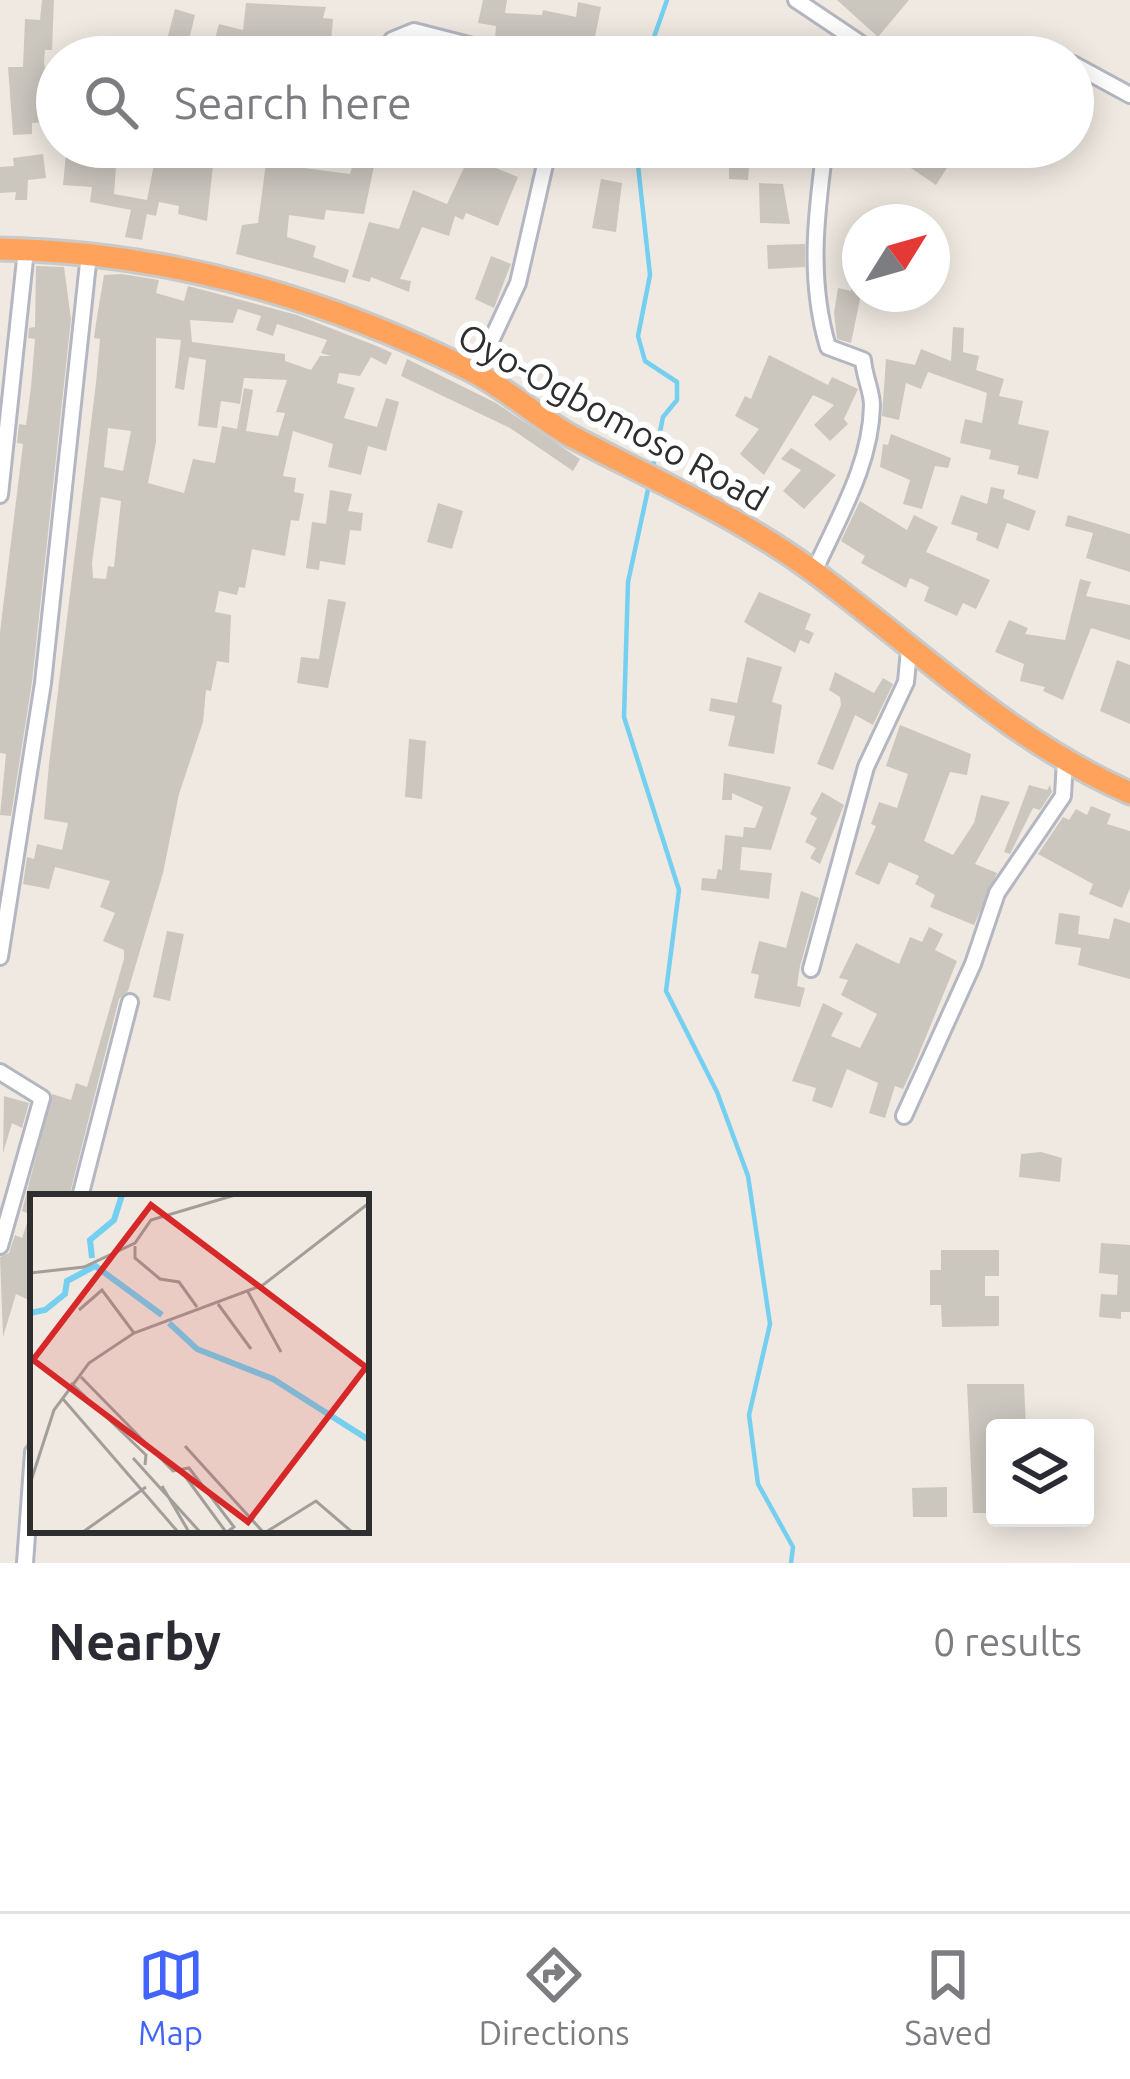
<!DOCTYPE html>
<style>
body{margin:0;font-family:Ubuntu,sans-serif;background:#f2f2f3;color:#2b2b33}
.controls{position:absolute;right:36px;bottom:36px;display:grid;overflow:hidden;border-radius:12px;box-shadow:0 6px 30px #0003}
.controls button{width:108px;height:108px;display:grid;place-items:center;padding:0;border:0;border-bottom:3px solid #e1e1e2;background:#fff;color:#2b2b33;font:60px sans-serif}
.compass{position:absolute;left:842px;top:204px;width:108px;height:108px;border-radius:50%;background:#fff;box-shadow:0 6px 30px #0003;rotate:53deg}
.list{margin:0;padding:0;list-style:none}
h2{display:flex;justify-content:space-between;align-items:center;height:156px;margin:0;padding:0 48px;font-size:51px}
h2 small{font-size:39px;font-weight:400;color:#7c7c81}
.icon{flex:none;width:66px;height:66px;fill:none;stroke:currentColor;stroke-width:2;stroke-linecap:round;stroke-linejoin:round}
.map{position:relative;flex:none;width:1130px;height:1563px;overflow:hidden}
.search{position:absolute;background:#fff;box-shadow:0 6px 30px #0003;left:36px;right:36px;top:36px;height:132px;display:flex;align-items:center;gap:30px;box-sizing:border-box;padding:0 42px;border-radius:66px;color:#7c7c81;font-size:45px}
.sheet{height:348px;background:#fff}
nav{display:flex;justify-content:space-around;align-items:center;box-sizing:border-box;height:168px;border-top:3px solid #e1e1e2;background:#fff;font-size:33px;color:#7c7c81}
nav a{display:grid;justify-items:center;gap:6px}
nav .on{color:#4264fb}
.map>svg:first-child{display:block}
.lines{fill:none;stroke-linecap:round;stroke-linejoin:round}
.stream{stroke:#75cff0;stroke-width:4.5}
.building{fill:#cbc7bf;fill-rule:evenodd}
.minor-casing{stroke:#b4b7c1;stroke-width:20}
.highway-casing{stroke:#c9c9c9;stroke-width:27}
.minor{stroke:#fff;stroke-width:14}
.highway{stroke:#ffa35c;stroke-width:21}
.labels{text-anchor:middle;stroke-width:12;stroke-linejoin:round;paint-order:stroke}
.street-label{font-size:36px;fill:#2e2e2e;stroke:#fff}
.inset-river{fill:none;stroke:#75cff0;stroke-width:6}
.inset-road{fill:none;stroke:#a29e99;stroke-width:3}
.view{fill:#d62828;fill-opacity:0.15;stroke:#d62828;stroke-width:6}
.inset-edge{fill:none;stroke:#2e2e2e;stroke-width:6}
</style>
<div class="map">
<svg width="1130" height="1563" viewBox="0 0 1130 1563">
<rect width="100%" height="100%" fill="#efe9e1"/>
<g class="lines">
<!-- stream -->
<path class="stream" d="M647 57 667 0
M636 147 650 275 638 336 645 361 677 382V400L663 417 653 467
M649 485 628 582 624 717 679 890 666 991 717 1092 748 1176 770 1324 749 1415 758 1484 793 1547 791 1563"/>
</g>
<!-- building -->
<path class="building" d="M42 0H54L52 50H45L44 62 47 86 57 85V121L32 123V134L13 135 8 67H23L25 19 40 20Z
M483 0H507L505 13 542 15 543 10 576 17 578 2 601 7 594 42 579 39 577 49 495 38 496 26 478 23Z
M837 0H909L878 37Z
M246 3 326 7 323 18 333 19 330 54 266 50 265 57H226L211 53 219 24 243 30Z
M175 9 195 15 185 57 163 55Z
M118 147H215L207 221 178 214 179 206 159 202 156 216 147 214 142 240 125 237 131 210 90 202 92 187 63 185 66 153 83 155 82 163 116 167 114 194 147 200 155 159 117 153Z
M358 147H378L364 214 326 210 324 220 289 215 287 237 316 246 313 257 349 270 345 283 236 254 242 225 258 223 266 163 350 174Z
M696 147H741L740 167H749L748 180 729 179V161L696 157Z
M895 147H932L952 160 936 185 890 154Z
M43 154 46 178 28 180 27 200H15L16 192 0 193V167L14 166 13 158Z
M469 157 518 177 498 226 466 213 463 220 455 216 449 236 422 227 400 279 411 281 409 292 371 277 370 282 352 277 369 222 399 229 413 190 447 204Z
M601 179 622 183 616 232 592 228Z
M759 183 783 184 790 224 760 223Z
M805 244V267L768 269 767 245Z
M491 256 511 264 494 308 475 299Z
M36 266 64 267 71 319 32 682 11 816 0 815 6 754 0 753V632L23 444 17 443 19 424 26 425 31 387 35 339 28 338 29 328 35 327Z
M854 270H860V299L851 343 837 339 834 313 838 288 851 291Z
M122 274 159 280 156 293 184 301 188 286 297 315 379 347 392 353 386 365 371 357 360 376 339 373 337 383 355 388 344 418 377 427 386 398 399 402 386 451 368 446 361 475 328 467 333 444 293 431 283 476 296 478 294 492 304 494 299 521 291 520 285 556 252 549 245 588 239 587 237 595 219 591 215 612 231 615 229 663 217 661 211 691 206 690 203 722 179 794 163 873 128 991 119 999 69 1197H33V1302L16 1294 3 1337 0 1257 9 1253 15 1235 22 1238 30 1214 22 1211 52 1094 71 1100 76 1083 87 1087 124 959V950L103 941 115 913 100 907 110 881 55 867 49 889 23 884 27 857 34 859 37 844 62 850 68 823 44 819 49 764 96 383 100 339 94 338 96 323 104 275ZM238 309 261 316 256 330 273 336 277 324 327 340 321 353 331 356H320L311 370 285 361V354L192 342 190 320 233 323ZM156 338 181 340 175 388 184 390 189 357 206 360 198 426 217 428 221 401 240 404 244 378 287 380 276 412 285 413 278 436 246 431 253 390 244 388 237 429 222 426 215 463 193 459 184 493 148 483 156 442ZM108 428 131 431 123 471 104 467ZM101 497 121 501 114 567 108 566 106 579 93 578 92 563Z
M953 327 964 328 963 352 979 356 976 370 1004 379 999 396 1023 401 1018 424 1049 431 1038 479 1017 474 1019 466 989 459 991 450 960 443 965 419 982 423 987 393 928 372 921 389 906 383 899 420 882 416 886 359 915 365 921 349 951 361Z
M769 355 828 385 832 377 858 389 844 419 848 424 830 441 814 425 834 405 813 395 764 475 740 454 759 429 735 416 745 396 751 399Z
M407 359 496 403 580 459 573 471 510 428 401 376Z
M891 434 951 458 948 468 935 466 922 509 903 504 910 480 880 467 883 444 888 445Z
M791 448 836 475 804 509 783 491 801 470 781 459Z
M991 487 1005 490 1003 498 1036 511 1029 531 1007 523 998 549 976 540 978 533 951 524 961 495 987 504Z
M330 490 352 494 348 511 363 513 361 531 350 530 345 565 320 561 319 570 306 568 312 522 326 524Z
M860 501 907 530 914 515 938 527 926 552 990 580 976 609 963 603 957 616 924 601 929 587 910 578 906 588 861 563 865 556 841 541Z
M438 503 463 511 452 549 427 542Z
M1068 515 1130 534V572L1086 558 1093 533 1065 526Z
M1080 579 1091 582 1086 596 1130 605V640L1091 628 1063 700 1043 691 1045 687 1020 681 1024 664 995 652 1009 620 1028 628 1025 634 1065 640Z
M759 592 811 614 805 629 814 633 809 644 800 640 795 653 744 622Z
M328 599 346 602 328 688 297 683 301 657 319 659Z
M747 657 782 667 772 702 782 705 774 754 728 746 735 716 709 711 711 698 737 703Z
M1117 660 1130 665V724L1100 711Z
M835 672 874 693 883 678 893 684 873 725 855 715 833 770 817 764 841 705 840 697 829 690Z
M900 725 971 754 967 775 950 772 924 841 953 855 974 823 981 795 1010 802 975 864 997 873 974 925 930 907 935 895 915 884 919 876 889 862 879 885 855 874 876 826 871 824 879 802 897 808 908 774 886 766Z
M409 739 426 741 422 799 405 797Z
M724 773 791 787 771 850 742 847 740 870 772 873 769 899 701 890 702 878 716 879 718 869 722 870 725 835 743 837 744 827 755 828 763 807 732 793V800H722Z
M1029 785 1047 790 1050 785 1052 792 1040 810 1033 808 1010 854 1004 852Z
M822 792 844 805 820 864 810 858 816 848 805 842 817 818 810 814Z
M1091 806 1111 814 1107 824 1130 831V888L1122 908 1089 894 1093 884 1038 854 1063 817 1069 820 1076 809 1087 815Z
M801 891 819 898 800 966 797 986 805 988 800 1007 754 998 759 975 751 973 759 941 786 948Z
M1059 913 1080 916 1078 934 1109 939 1114 918 1130 923V979L1078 965 1081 948 1055 944Z
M929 927 943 934 935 950 957 961 916 1061 903 1089 895 1086 885 1118 869 1113 878 1083 847 1069 832 1108 812 1101 816 1088 792 1081 823 1003 843 1013 831 1036 860 1048 877 1014 841 995 848 980 839 978 856 943 899 964 910 937 922 942Z
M167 931 184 934 170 1001 153 997Z
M4 1096 29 1103 22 1128 12 1123 3 1153Z
M1041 1152 1062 1158 1060 1182 1019 1177 1021 1154Z
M1101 1243 1130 1245V1312H1121V1319L1099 1317 1101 1294 1117 1295 1118 1275 1099 1273Z
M941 1250H999V1276H985V1296H999V1326L942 1327 941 1305H930V1270H941Z
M967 1384H1024L1026 1428H990L993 1513H973Z
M947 1487V1517H913L912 1488Z"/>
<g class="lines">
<defs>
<path id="minor" d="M796 0 881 57
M392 40 414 31 516 57
M1032 57H1059
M1073 64 1130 95
M476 373 518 283 549 147
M0 495 26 250
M814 572C838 518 871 465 872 405 872 392 864 375 863 360L828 347C808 280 816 215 825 147
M0 957 43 683 89 254
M811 969 866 767 906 682 909 650
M0 1072 42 1098 0 1246
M904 1116 973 964 997 893 1063 796 1065 760
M80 1197 130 1002
M25 1563 33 1452"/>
<path id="highway" d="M0 249C167 252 323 297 472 371 507 389 537 417 571 436 651 478 737 516 810 569 917 647 1007 739 1130 793"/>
</defs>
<!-- minor casing -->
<use href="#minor" class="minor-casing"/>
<!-- highway casing -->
<use href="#highway" class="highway-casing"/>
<!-- minor -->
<use href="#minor" class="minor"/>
<!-- highway -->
<use href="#highway" class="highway"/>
</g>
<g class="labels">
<!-- street labels -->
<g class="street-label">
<text transform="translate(613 417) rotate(29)" y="13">Oyo-Ogbomoso Road</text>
</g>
</g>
<!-- overview -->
<g transform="translate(30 1194)">
<rect width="339" height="339" fill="#efe9e1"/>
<path class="inset-river" d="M62 64 60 46 84 26 92 1M64 71 132 121M0 119 15 116 35 100 37 87 65 72M139 129 167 155 243 185 339 246"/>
<path class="inset-road" d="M105 52V64L130 85 149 88 167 113M0 79 54 73 105 49 121 26 205 1M218 98 251 158M188 110 221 155M49 116 72 96 104 139M51 183 143 277 159 274 204 333 197 338M41 189 116 261 115 271M33 205 148 338M155 252 233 338M103 264 170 338M152 278 196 338M0 290 24 216 59 169 104 139 233 91 339 9M132 292 159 338M53 338 116 293M236 338 286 307 322 338"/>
<path class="view" d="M121 11 336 173 218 328 3 166Z"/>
<rect width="339" height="339" class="inset-edge"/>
</g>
</svg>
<div class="controls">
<button><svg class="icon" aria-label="layers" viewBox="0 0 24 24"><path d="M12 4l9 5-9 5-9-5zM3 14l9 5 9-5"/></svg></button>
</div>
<svg class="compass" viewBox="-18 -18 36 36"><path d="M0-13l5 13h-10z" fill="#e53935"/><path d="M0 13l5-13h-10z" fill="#7c7c81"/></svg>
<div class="search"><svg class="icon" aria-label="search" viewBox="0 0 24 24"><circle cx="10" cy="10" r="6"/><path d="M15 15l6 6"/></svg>Search here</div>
</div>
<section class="sheet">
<h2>Nearby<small>0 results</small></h2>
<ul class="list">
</ul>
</section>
<nav>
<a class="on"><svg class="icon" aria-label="map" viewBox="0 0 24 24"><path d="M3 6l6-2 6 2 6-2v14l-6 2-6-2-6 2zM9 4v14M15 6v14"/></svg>Map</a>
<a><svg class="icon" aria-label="directions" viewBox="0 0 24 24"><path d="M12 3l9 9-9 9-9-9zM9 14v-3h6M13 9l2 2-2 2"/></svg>Directions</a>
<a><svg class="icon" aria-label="saved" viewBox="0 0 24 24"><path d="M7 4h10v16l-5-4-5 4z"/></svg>Saved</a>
</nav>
